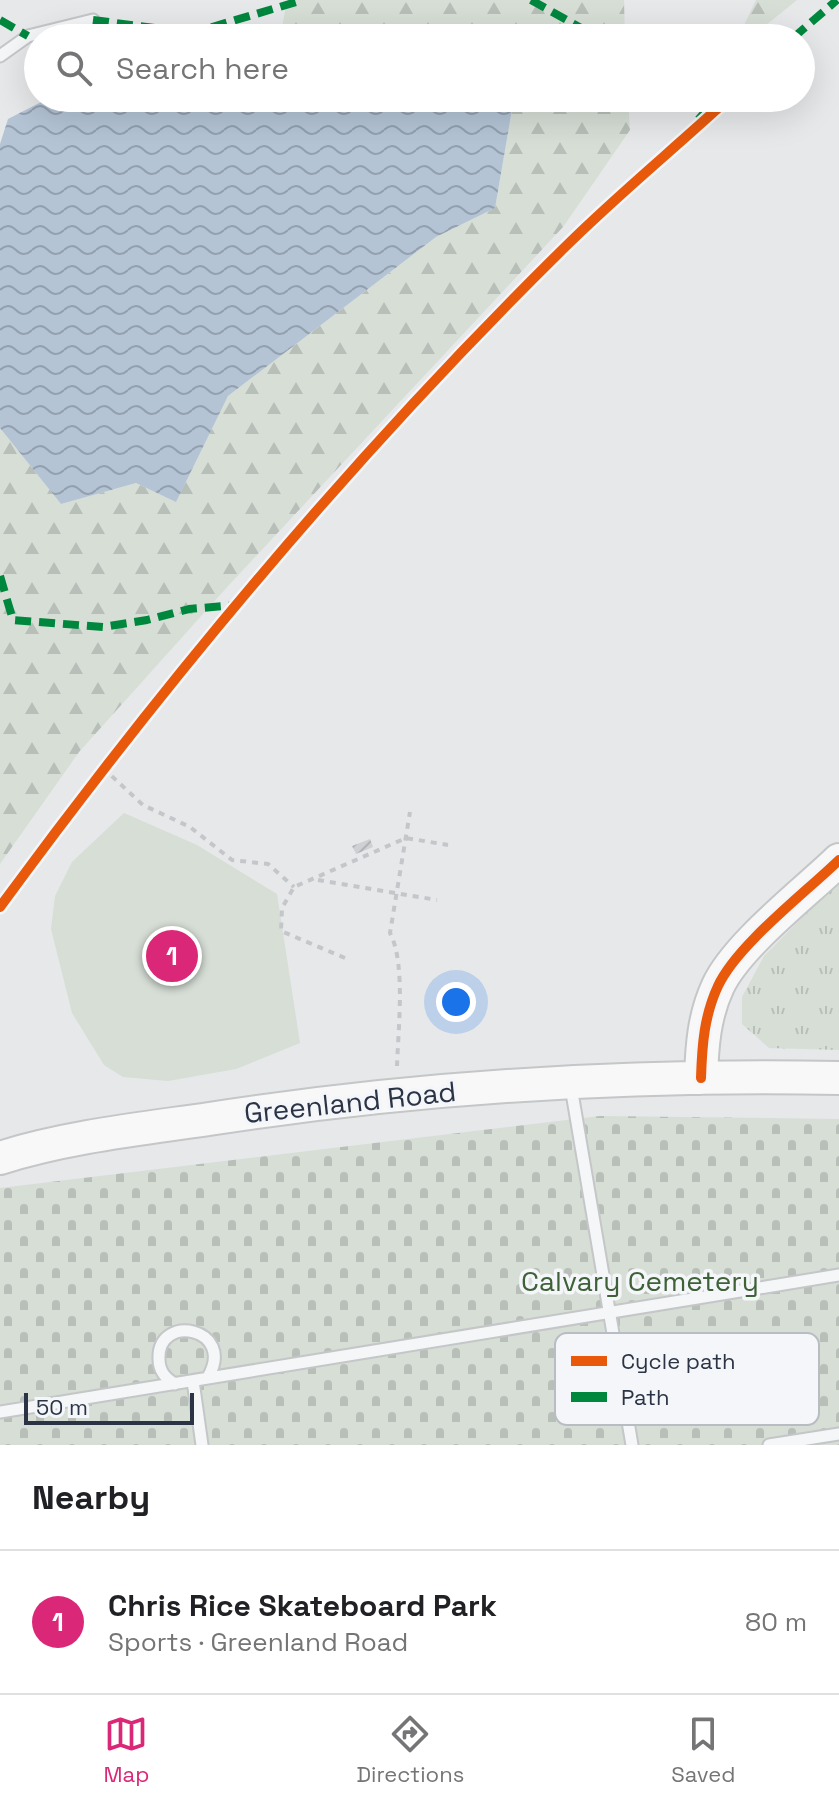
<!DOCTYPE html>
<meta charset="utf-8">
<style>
body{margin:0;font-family:"Space Grotesk",sans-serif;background:#f6f6f6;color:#202124}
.scale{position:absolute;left:24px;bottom:20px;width:170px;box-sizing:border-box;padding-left:8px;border:4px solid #2b3445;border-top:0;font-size:22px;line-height:28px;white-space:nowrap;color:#2b3445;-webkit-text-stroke:6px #f4f6f9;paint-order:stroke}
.you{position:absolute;left:456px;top:1002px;width:28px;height:28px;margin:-20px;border:6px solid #fff;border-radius:50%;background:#1a73e8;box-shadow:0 0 0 12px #1a73e833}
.badge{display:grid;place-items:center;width:52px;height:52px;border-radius:50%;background:#db2777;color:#fff;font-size:26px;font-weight:700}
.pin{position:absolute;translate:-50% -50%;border:4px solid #fff;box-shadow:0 2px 8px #0006}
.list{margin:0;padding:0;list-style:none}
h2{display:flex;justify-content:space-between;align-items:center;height:104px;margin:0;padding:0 32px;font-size:34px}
h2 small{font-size:26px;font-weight:400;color:#757577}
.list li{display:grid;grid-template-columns:52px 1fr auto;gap:24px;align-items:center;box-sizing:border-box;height:144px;padding:0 32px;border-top:2px solid #e0e0e0}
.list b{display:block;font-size:30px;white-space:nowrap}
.list p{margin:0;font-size:26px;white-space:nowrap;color:#757577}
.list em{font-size:26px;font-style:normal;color:#757577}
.icon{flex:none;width:44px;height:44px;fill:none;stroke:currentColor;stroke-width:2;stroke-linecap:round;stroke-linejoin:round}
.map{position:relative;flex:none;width:839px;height:1445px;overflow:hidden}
.search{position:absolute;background:#fff;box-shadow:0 8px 32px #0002;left:24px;right:24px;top:24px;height:88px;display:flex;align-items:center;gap:20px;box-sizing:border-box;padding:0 28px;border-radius:44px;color:#757577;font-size:30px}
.sheet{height:248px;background:#fff}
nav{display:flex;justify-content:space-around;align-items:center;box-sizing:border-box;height:112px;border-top:2px solid #e0e0e0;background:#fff;font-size:22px;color:#757577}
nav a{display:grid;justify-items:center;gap:4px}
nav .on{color:#db2777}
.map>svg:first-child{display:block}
.grass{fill:url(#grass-tufts)}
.forest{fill:url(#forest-firs)}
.cemetery{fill:url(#cemetery-stones)}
.garden{fill:#d6ded6}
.water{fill:url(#water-waves)}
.building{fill:url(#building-hatch)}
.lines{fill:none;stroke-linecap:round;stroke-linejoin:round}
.lane-casing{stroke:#c4c6c8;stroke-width:15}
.secondary-casing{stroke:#c4c6c8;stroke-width:36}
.path{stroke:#c5c6ca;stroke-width:4;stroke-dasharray:6 6;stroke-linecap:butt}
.lane{stroke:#f5f6f7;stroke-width:11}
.secondary{stroke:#f8f8f8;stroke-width:32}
.quiet{stroke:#00873e;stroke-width:8;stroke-dasharray:16 8;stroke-linecap:butt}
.cycleway-casing{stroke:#f4f6f9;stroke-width:15}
.cycleway{stroke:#e8590c;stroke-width:10}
.labels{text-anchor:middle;stroke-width:7;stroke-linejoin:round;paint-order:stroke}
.street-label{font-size:28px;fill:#2b3445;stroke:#f4f6f9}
.park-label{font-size:28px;fill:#3f6138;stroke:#f4f6f9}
.key{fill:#f4f6f9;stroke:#b8bcc3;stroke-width:2}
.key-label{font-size:22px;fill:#2b3445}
</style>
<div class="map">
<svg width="839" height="1445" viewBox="0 0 839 1445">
<defs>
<pattern id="grass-tufts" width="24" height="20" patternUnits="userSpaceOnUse" patternTransform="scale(2)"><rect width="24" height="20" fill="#d6ded6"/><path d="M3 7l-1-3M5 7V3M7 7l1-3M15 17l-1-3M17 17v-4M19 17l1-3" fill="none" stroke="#b8bfb9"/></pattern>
<pattern id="forest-firs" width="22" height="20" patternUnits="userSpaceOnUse" patternTransform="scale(2)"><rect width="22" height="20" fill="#d6ded6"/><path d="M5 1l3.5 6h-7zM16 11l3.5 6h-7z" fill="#b8bfb9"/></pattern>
<pattern id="cemetery-stones" width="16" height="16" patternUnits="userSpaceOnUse" patternTransform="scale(2)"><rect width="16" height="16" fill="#d6ded6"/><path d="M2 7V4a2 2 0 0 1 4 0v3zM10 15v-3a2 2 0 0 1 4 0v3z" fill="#b8bfb9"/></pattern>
<pattern id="water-waves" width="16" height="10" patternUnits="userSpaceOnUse" patternTransform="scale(2)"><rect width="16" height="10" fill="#b4c4d5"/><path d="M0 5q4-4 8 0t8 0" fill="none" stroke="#93a0af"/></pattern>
<pattern id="building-hatch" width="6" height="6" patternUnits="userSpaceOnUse" patternTransform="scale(2)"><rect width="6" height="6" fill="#ced0d3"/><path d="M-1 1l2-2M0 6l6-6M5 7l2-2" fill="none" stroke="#b1b3b6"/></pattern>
</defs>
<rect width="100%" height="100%" fill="#e6e8ea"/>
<!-- grass -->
<path class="grass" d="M839 880V1050L769 1048 742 1024V997L764 956Z"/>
<!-- forest -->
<path class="forest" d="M287 0H624L625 38H398L359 35 355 38H280Z
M756 0H797L750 38H738Z
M514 98H628L630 130 563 227 229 585 79 752 0 864V428L61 504 136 483 176 501 228 396 436 237 495 208Z"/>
<!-- cemetery -->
<path class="cemetery" d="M600 1116 839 1119V1445H0V1188Z"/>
<!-- garden -->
<path class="garden" d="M124 813 197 845 277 894 300 1043 236 1069 168 1081 123 1077 104 1065 72 1013 51 929 55 896 72 862Z"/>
<!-- water -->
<path class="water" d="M49 98H514L495 208 436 237 228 396 176 502 136 483 61 504 0 428V144L8 119Z"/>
<!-- building -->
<path class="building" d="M370 839 373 847 356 854 352 846Z"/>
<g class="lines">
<defs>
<path id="lane" d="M0 56 28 36 93 20
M571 1087 632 1445
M193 1381 202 1445
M175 1384C165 1378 159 1371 159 1359 157 1312 237 1328 208 1377
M0 1412 839 1275
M769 1445 839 1434"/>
<path id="secondary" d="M701 1078C702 1046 704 1016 718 986 737 945 805 893 839 860
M0 1158C66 1137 140 1129 209 1119 417 1087 628 1074 839 1078"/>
</defs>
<!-- lane casing -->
<use href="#lane" class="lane-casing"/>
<!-- secondary casing -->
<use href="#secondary" class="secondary-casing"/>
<!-- path -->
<path class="path" d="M103 768 143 805 190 827 232 860 268 864 294 887
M318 880 437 900
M345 958 281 931 282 908 294 887 406 838 448 845
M397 1066C398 1031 406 963 390 933L410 812"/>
<!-- lane -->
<use href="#lane" class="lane"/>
<!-- secondary -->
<use href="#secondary" class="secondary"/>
<!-- quiet -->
<path class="quiet" d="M531 0 599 38
M0 20 28 36
M93 20 192 33 303 0
M793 38 837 0
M680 98 705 120
M0 576 13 620 103 627 147 620 189 609 237 605"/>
<defs>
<path id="cycleway" d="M0 907C170 675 358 451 563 249 616 196 674 149 729 98
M701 1078C702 1046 704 1016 718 986 737 945 805 893 839 860"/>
</defs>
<!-- cycleway casing -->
<use href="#cycleway" class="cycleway-casing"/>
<!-- cycleway -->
<use href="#cycleway" class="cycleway"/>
</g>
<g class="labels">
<!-- street labels -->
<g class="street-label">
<text transform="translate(350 1102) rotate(-6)" y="10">Greenland Road</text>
</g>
<!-- park labels -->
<g class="park-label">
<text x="640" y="1291">Calvary Cemetery</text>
</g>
</g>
<!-- legend -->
<rect x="555" y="1333" width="264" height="92" rx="12" class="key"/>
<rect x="571" y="1356" width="36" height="10" fill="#e8590c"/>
<rect x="571" y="1392" width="36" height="10" fill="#00873e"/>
<g class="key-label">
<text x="621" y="1369">Cycle path</text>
<text x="621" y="1405">Path</text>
</g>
</svg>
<div class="scale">50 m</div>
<div class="you"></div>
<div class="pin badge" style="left:172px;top:956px">1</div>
<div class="search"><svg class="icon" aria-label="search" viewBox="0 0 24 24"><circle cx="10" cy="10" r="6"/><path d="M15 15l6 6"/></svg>Search here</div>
</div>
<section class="sheet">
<h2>Nearby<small></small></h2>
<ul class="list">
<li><span class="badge">1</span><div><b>Chris Rice Skateboard Park</b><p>Sports · Greenland Road</p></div><em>80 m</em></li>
</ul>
</section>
<nav>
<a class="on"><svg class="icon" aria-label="map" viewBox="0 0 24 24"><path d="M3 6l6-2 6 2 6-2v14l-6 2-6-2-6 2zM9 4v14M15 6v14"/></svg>Map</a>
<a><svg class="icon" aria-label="directions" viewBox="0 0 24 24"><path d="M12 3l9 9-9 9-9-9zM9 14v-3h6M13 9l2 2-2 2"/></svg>Directions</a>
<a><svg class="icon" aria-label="saved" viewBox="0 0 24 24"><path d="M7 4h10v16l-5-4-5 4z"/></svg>Saved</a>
</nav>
